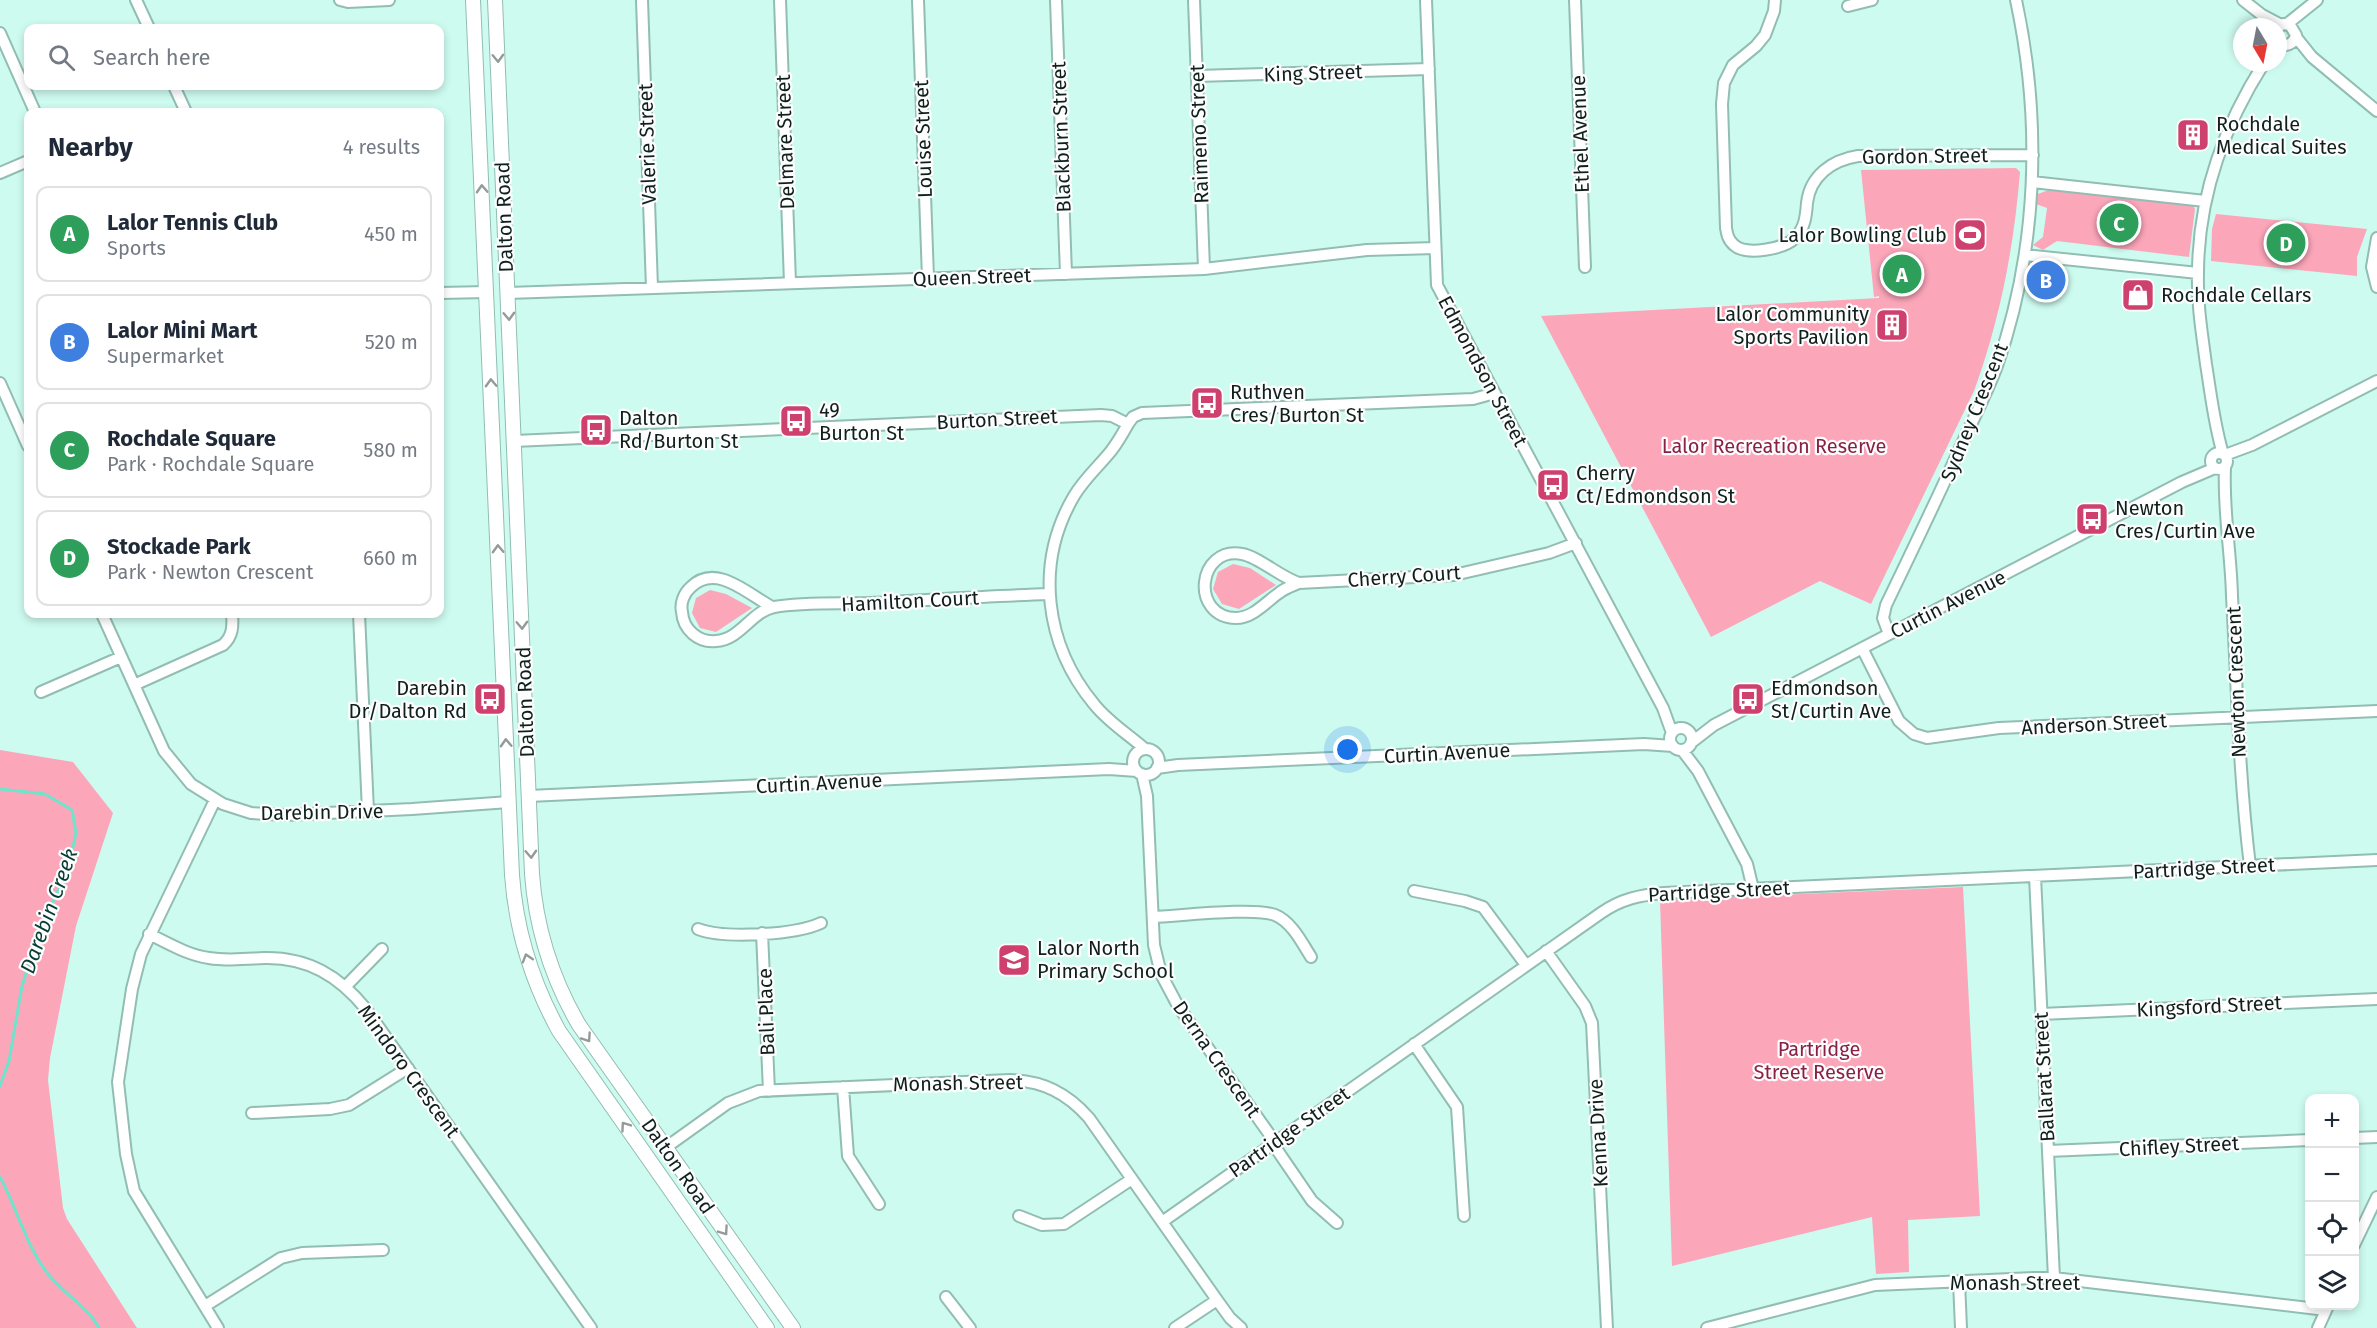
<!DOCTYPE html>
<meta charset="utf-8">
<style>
body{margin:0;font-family:"Fira Sans",sans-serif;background:#f6f6f7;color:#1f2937}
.controls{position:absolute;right:18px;bottom:18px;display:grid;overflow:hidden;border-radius:12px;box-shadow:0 3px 9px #0003}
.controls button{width:54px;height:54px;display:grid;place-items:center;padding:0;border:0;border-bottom:2px solid #e0e1e3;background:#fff;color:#1f2937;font:30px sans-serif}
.compass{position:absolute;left:2233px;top:18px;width:54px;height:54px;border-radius:50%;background:#fff;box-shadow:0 3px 9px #0003;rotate:170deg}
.you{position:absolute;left:1348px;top:750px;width:21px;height:21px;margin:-15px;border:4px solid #fff;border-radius:50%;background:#1a73e8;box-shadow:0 0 0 9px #1a73e833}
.badge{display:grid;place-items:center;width:39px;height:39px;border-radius:50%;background:#ce416f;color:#fff;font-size:20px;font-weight:700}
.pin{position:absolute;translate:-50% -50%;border:3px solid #fff;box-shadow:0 2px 6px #0006}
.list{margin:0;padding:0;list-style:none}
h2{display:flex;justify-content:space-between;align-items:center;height:78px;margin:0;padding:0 24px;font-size:26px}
h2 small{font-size:20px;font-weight:400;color:#747a83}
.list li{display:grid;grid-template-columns:39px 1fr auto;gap:18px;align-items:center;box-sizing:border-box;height:96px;margin:0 12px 12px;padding:0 12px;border:2px solid #e0e1e3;border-radius:12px}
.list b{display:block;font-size:22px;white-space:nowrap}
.list p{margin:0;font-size:20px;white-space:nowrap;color:#747a83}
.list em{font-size:20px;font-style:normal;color:#747a83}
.icon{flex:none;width:33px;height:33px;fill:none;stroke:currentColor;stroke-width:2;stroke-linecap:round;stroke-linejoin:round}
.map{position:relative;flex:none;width:2377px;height:1328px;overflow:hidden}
.search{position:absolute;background:#fff;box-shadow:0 3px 9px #0003;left:24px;top:24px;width:420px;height:66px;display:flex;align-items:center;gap:15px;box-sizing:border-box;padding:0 21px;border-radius:12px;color:#747a83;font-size:22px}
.panel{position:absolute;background:#fff;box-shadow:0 3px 9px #0003;left:24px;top:108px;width:420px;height:510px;border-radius:12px}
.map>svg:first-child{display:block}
.green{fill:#fca6ba}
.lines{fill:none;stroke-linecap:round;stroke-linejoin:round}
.stream{stroke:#6fe4cc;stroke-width:3}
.minor-casing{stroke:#92bdb2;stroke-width:14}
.major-casing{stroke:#92bdb2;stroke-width:16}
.minor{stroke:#fff;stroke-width:10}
.major{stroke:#fff;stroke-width:14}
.oneway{stroke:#939b99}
.labels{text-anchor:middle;stroke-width:4.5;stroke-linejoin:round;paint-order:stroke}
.street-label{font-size:20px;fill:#0f201c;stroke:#fdfdfd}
.poi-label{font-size:20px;fill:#0f201c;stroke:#fdfdfd;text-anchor:start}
.park-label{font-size:20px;fill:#892045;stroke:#fdfdfd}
.water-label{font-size:21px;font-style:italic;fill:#063e35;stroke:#fdfdfd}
</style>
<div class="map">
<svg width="2377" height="1328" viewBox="0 0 2377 1328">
<rect width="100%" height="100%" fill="#cefbf0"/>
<!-- green -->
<path class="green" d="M2016 168 2020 172C2014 247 2000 320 1974 391L1871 604 1820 581 1711 637 1541 316 1879 298V296L1874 297 1861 170Z
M2054 188 2192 204 2195 209 2189 257 2057 241 2043 250 2033 245 2043 237 2047 208 2036 204 2038 194Z
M2216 214 2367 229 2357 257V276L2211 261 2212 229Z
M1233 564 1250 568 1276 585 1239 609 1222 604 1213 589 1218 572Z
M710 590 726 594 752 608 716 632 700 628 692 613 696 598Z
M0 750 73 762 113 813 76 926 50 1058 48 1080 63 1208 67 1219 137 1328H0Z
M1963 887 1980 1216 1908 1220 1909 1272 1876 1274 1872 1217 1672 1266 1660 900Z"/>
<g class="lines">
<!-- stream -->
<path class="stream" d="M0 789 45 794 72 810 76 833 68 869 39 932 22 986 9 1061 0 1086
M0 1177C17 1208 26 1246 48 1274 63 1293 88 1307 99 1328"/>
<defs>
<path id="minor" d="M136 0 149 28
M340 0 348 2 389 0
M642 0 652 288
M780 0 790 283
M918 0 928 278
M1056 0 1066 274
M1194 0 1204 269
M1426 0 1437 285 1663 708 1672 733
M1575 0 1585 267
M1775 0 1774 11 1765 35 1756 46 1733 65 1724 83 1722 104 1726 228C1727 234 1728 240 1734 245 1746 256 1784 249 1795 238 1805 228 1806 216 1807 203 1810 176 1832 160 1858 156L2033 155
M2243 0 2262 15 2281 25
M1848 6 1872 0
M2287 24 2317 0
M2278 27 2283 24 2290 25 2296 35C2294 44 2286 48 2278 42
M0 33 35 112
M2296 37 2312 57 2377 111
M1197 76 1429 69
M174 86 186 112
M0 173 28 161
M2032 182 2205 201
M2377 238 2372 267 2377 287
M2025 255 2198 273
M440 293 487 292
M508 293 1204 269 1367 250 1435 248
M0 383 28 446
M1128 424C1123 433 1118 442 1111 451 1099 466 1084 479 1074 496 1034 564 1045 645 1094 704 1108 722 1128 734 1145 749
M514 441 1101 415 1112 416 1128 424 1133 417 1142 413 1473 399 1495 393
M2211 461a8 8 0 1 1 16 0a8 8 0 1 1-16 0Z
M2223 454C2214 424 2211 395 2206 364 2202 334 2197 304 2198 274 2198 198 2224 126 2264 63
M2225 455 2252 445 2377 381
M2225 468C2223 511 2231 553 2232 596 2237 686 2239 777 2250 866
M1299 583C1280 577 1259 557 1242 554 1197 546 1190 617 1236 618 1253 618 1266 602 1279 593 1285 588 1292 586 1299 583L1454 575 1549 553 1576 543
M772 607C749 595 716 562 691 587 684 593 680 603 682 612 683 629 698 643 716 641 740 640 752 611 774 607 805 602 839 604 870 603 930 600 989 596 1049 594
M102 614 164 751 191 784 223 804 251 813 285 815 412 809 509 802
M359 614 368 811
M1889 634 1883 618 1886 605C1913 549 1940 493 1965 437 1976 414 1988 390 1997 366 2038 249 2042 121 2016 0
M1862 648 1899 721 1914 734 1927 738 1999 728 2377 711
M134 685 223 645C233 636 233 626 232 614
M41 692 121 657
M1670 739a11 11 0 1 1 22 0a11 11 0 1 1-22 0Z
M1692 742 1714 725 2182 482 2215 468
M1133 762a13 13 0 1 1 26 0a13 13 0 1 1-26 0Z
M1682 750 1698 771 1747 864 1753 889
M1157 768 1178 765 1644 744 1673 746
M1142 774 1147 796 1154 945 1161 974 1178 1006 1275 1142
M529 796 1109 769 1137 771
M215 800 141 954 132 989 118 1082 126 1154 134 1191 218 1328
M2035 876 2054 1278
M1414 891 1465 901 1483 907 1526 965
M1153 917C1179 916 1255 907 1275 915 1292 922 1302 943 1311 957
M698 929C724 939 795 935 821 923
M762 933 769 1091
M149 934C168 943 187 955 209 958 227 961 245 959 264 958 308 957 339 976 366 1009L591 1328
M1546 951 1585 1006 1592 1023 1607 1328
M346 986 382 949
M2041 1014 2377 999
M1414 1044 1457 1107 1464 1216
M843 1087 848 1156 879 1204
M252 1113 330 1109 349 1105 408 1068
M2354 1138 2377 1137
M1273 1144 1312 1201 1337 1223
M665 1148 728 1103 759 1091 1010 1080C1043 1081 1067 1093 1089 1118L1217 1300 1230 1318 1241 1328
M2048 1151 2310 1140
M1019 1216 1042 1225 1064 1224 1132 1179
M1162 1222 1601 913C1621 899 1640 895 1664 893L2377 860
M2354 1245 2377 1197
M1959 1282 1961 1328
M946 1297 970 1328
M205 1306 281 1258 302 1253 383 1250
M1175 1328 1217 1300
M1707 1328 1875 1285 2035 1278H2054L2326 1310
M2318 1328 2328 1306"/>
<path id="major" d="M473 0 512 875C516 931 532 982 559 1031L767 1328
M495 0 532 874C536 929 551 977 579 1025L793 1328"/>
</defs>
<!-- minor casing -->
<use href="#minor" class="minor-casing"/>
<!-- major casing -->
<use href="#major" class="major-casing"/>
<!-- minor -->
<use href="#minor" class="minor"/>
<!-- major -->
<use href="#major" class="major"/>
</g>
<!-- one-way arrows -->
<defs><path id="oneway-chevron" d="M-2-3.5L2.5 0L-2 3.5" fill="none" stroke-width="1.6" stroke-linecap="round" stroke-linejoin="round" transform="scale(1.5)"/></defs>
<g class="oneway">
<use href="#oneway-chevron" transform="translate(498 58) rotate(88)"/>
<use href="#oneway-chevron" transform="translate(482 189) rotate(-93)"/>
<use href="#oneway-chevron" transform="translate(509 316) rotate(88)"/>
<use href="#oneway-chevron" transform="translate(491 383) rotate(-92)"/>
<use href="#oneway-chevron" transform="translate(498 549) rotate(-92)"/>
<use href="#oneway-chevron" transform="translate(522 625) rotate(88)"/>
<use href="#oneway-chevron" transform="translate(506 743) rotate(-93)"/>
<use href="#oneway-chevron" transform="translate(531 854) rotate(87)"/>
<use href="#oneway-chevron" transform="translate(527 958) rotate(-107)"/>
<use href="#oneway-chevron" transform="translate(587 1038) rotate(56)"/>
<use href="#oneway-chevron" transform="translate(625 1126) rotate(-125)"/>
<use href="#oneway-chevron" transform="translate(724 1231) rotate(55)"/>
</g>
<!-- icons -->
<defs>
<symbol id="building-square" viewBox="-11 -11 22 22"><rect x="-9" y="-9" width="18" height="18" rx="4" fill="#ce416f" stroke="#fdfdfd"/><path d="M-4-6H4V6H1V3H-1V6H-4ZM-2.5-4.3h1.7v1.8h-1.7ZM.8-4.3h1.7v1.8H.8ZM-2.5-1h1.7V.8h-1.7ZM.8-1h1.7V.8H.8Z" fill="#fff"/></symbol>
<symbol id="stadium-square" viewBox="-11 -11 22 22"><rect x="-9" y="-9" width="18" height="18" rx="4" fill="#ce416f" stroke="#fdfdfd"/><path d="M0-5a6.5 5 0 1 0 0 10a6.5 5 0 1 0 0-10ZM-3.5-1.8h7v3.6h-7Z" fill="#fff"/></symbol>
<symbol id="shop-square" viewBox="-11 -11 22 22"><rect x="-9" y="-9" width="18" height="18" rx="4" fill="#ce416f" stroke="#fdfdfd"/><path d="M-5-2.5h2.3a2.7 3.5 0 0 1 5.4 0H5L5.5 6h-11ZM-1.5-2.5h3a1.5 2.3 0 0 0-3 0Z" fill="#fff"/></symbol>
<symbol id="bus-square" viewBox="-11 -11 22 22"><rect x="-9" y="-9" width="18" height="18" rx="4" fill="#ce416f" stroke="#fdfdfd"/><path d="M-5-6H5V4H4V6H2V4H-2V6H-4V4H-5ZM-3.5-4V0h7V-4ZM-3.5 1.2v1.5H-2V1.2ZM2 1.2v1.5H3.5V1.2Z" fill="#fff"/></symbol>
<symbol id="school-square" viewBox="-11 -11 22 22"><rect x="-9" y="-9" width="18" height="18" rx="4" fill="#ce416f" stroke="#fdfdfd"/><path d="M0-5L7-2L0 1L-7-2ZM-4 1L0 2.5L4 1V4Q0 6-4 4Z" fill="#fff"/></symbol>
</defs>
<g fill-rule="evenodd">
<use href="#building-square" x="2174" y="116" width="38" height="38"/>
<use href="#stadium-square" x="1951" y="216" width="38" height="38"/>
<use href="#shop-square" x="2119" y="276" width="38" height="38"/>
<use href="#building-square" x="1873" y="306" width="38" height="38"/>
<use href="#bus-square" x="1188" y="384" width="38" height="38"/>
<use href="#bus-square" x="777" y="402" width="38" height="38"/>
<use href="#bus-square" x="577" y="411" width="38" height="38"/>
<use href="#bus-square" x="1534" y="466" width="38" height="38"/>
<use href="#bus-square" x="2073" y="500" width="38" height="38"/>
<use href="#bus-square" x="471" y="680" width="38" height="38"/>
<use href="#bus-square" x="1729" y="680" width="38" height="38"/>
<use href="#school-square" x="995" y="941" width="38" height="38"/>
</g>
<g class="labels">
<!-- street labels -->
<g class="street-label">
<text transform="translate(1313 73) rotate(-2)" y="7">King Street</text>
<text transform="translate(1199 134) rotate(-92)" y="7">Raimeno Street</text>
<text transform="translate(1580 134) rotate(-92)" y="7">Ethel Avenue</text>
<text transform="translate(1061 137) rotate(-92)" y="7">Blackburn Street</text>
<text transform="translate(923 139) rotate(-92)" y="7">Louise Street</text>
<text transform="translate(785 142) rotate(-92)" y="7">Delmare Street</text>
<text transform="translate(647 144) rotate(-92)" y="7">Valerie Street</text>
<text transform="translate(1925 156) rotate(-1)" y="7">Gordon Street</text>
<text transform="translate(504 217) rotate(-92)" y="7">Dalton Road</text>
<text transform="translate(972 277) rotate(-2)" y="7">Queen Street</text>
<text transform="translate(1483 371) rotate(62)" y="7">Edmondson Street</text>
<text transform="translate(1974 412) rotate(-68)" y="7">Sydney Crescent</text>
<text transform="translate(997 419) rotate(-3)" y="7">Burton Street</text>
<text transform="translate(1404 576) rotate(-4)" y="7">Cherry Court</text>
<text transform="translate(910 601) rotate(-3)" y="7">Hamilton Court</text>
<text transform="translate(1948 604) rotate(-27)" y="7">Curtin Avenue</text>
<text transform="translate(2236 682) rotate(-92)" y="7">Newton Crescent</text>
<text transform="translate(525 702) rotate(-92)" y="7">Dalton Road</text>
<text transform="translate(2094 724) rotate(-3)" y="7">Anderson Street</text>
<text transform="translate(1447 753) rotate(-3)" y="7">Curtin Avenue</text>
<text transform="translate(819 783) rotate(-3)" y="7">Curtin Avenue</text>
<text transform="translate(322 812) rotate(-1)" y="7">Darebin Drive</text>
<text transform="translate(2204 868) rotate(-3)" y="7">Partridge Street</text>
<text transform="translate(1719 891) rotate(-3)" y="7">Partridge Street</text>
<text transform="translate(2209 1006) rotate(-3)" y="7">Kingsford Street</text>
<text transform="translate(766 1012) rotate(-92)" y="7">Bali Place</text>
<text transform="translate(1217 1059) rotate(55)" y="7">Derna Crescent</text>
<text transform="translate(409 1071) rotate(54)" y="7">Mindoro Crescent</text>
<text transform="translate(2044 1077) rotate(-93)" y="7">Ballarat Street</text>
<text transform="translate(958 1083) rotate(-1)" y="7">Monash Street</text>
<text transform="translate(1289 1132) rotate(-35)" y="7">Partridge Street</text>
<text transform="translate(1598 1133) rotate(-93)" y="7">Kenna Drive</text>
<text transform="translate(2179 1146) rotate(-3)" y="7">Chifley Street</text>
<text transform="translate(678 1166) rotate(55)" y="7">Dalton Road</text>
<text x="2015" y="1290">Monash Street</text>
</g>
<!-- poi labels -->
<g class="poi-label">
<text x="2216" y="131">Rochdale<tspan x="2216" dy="23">Medical Suites</tspan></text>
<text x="1947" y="242" text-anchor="end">Lalor Bowling Club</text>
<text x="2161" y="302">Rochdale Cellars</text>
<text x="1869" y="321" text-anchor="end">Lalor Community<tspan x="1869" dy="23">Sports Pavilion</tspan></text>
<text x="1230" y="399">Ruthven<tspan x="1230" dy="23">Cres/Burton St</tspan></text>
<text x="819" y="417">49<tspan x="819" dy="23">Burton St</tspan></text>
<text x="619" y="425">Dalton<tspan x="619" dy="23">Rd/Burton St</tspan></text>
<text x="1576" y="480">Cherry<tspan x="1576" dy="23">Ct/Edmondson St</tspan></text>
<text x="2115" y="515">Newton<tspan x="2115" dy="23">Cres/Curtin Ave</tspan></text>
<text x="467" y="695" text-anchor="end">Darebin<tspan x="467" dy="23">Dr/Dalton Rd</tspan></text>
<text x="1771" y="695">Edmondson<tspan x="1771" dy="23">St/Curtin Ave</tspan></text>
<text x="1037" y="955">Lalor North<tspan x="1037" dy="23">Primary School</tspan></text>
</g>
<!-- park labels -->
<g class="park-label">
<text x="1774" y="453">Lalor Recreation Reserve</text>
<text x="1819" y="1056">Partridge<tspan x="1819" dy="23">Street Reserve</tspan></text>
</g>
<!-- water labels -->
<g class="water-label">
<text transform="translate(49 911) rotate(-70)" y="7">Darebin Creek</text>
</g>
</g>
</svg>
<div class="controls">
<button>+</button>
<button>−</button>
<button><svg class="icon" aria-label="locate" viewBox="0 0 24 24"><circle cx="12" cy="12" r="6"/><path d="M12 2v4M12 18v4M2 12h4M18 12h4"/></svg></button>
<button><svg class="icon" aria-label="layers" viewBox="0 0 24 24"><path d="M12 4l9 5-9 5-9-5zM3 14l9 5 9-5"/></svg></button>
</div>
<svg class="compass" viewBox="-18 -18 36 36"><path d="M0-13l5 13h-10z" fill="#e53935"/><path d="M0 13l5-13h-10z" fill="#747a83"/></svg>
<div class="you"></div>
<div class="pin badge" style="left:1902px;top:274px;background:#2e9e5b">A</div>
<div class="pin badge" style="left:2046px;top:280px;background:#3f7fe0">B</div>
<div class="pin badge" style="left:2119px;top:223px;background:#2e9e5b">C</div>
<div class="pin badge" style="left:2286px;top:243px;background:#2e9e5b">D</div>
<div class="search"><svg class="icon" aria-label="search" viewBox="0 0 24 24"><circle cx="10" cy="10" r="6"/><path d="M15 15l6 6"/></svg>Search here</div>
<section class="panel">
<h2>Nearby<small>4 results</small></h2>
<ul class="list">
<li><span class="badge" style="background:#2e9e5b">A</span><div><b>Lalor Tennis Club</b><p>Sports</p></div><em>450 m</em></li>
<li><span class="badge" style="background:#3f7fe0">B</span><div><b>Lalor Mini Mart</b><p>Supermarket</p></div><em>520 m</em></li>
<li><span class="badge" style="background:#2e9e5b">C</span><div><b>Rochdale Square</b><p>Park · Rochdale Square</p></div><em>580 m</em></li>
<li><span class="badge" style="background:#2e9e5b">D</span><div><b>Stockade Park</b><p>Park · Newton Crescent</p></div><em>660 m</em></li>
</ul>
</section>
</div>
